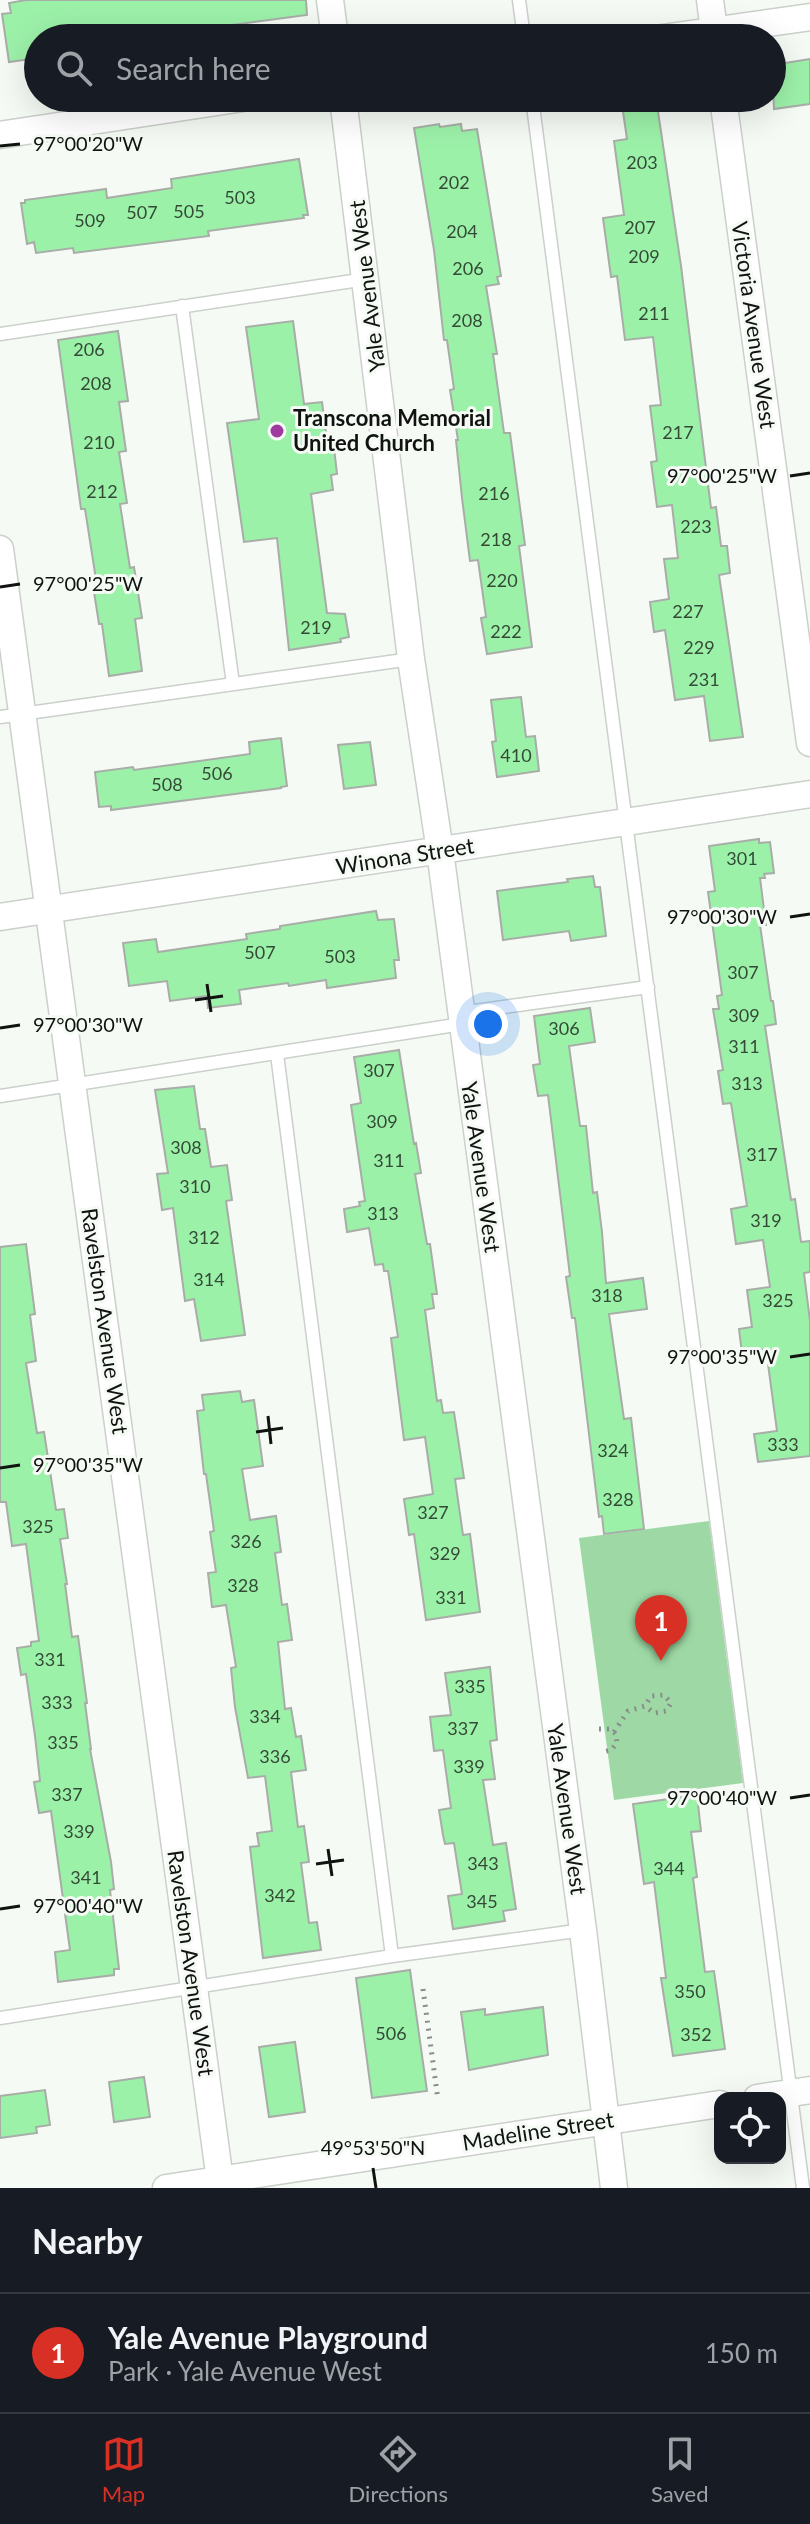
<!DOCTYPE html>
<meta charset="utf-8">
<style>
body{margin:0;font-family:Lato,sans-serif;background:#20242c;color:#f1f3f6}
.controls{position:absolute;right:24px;bottom:24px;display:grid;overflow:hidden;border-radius:16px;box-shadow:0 8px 32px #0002}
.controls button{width:72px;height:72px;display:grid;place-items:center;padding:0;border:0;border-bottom:2px solid #363941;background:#171b24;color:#f1f3f6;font:40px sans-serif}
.you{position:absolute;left:488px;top:1024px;width:28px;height:28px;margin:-20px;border:6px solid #fff;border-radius:50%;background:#1a73e8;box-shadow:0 0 0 12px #1a73e833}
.badge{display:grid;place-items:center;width:52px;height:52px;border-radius:50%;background:#d93025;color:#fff;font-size:26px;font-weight:700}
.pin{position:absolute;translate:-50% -66px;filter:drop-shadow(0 2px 4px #0008)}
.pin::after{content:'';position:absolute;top:42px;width:28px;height:24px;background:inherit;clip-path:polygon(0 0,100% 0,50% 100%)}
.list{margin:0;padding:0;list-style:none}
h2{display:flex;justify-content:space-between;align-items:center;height:104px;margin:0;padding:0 32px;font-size:34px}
h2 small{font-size:26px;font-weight:400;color:#9ea1a6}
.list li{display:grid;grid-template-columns:52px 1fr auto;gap:24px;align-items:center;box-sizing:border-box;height:120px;padding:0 32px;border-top:2px solid #363941}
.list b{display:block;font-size:30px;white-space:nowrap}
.list p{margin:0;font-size:26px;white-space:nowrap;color:#9ea1a6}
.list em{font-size:26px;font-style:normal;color:#9ea1a6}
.icon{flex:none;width:44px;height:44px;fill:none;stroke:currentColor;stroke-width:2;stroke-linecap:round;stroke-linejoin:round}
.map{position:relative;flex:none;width:810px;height:2188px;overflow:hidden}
.search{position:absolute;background:#171b24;box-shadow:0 8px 32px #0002;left:24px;right:24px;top:24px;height:88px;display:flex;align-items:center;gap:20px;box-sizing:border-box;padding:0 28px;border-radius:44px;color:#9ea1a6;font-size:30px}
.sheet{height:224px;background:#171b24}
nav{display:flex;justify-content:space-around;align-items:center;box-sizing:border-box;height:112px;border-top:2px solid #363941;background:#171b24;font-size:22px;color:#9ea1a6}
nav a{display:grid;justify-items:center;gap:4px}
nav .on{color:#d93025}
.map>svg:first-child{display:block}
.green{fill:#9ed9a5}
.building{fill:#9cf1a9;stroke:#a8ada8;stroke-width:2}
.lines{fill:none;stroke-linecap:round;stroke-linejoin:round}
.service-casing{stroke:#cbd0cb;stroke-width:15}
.minor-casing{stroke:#cbd0cb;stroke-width:29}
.path{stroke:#8a8e8a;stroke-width:5;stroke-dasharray:2 6;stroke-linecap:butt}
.service{stroke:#fff;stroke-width:12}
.minor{stroke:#fff;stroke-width:26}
.ticks{fill:none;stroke:#111311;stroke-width:3}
.poi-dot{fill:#9f3a9e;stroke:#f5faf5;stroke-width:3}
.labels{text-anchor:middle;stroke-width:6;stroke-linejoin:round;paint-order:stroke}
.number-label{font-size:18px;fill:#344a37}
.street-label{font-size:22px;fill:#111311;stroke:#f5faf5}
.poi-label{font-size:22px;font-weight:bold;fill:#111311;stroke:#f5faf5;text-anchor:start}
.ticks-label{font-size:20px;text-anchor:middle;fill:#111311;stroke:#f5faf5;stroke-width:6;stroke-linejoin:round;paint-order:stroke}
</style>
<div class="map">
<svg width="810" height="2188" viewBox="0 0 810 2188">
<rect width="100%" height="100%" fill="#f5faf5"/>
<!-- green -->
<path class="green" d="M709 1521 743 1783 614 1800 579 1538Z"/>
<!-- building -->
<path class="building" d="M26 0H306L307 15 224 26 225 31 219 32 220 38H147L146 31 96 38H38V58L9 62 2 14 11 13 9 3Z
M810 59V104L774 109 772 65Z
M621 98H656L681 266 711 508 716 507 721 546H727L730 573 719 575 743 737 710 741 704 696 675 700 665 630 654 632 650 602 669 599 664 559 678 558 672 505 657 507 651 462 657 461 650 406 661 405 653 337 625 340 617 276 611 277 603 218 624 215 614 141 627 139Z
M439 124 440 127 461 124 462 131 477 129 501 276 497 277 499 284 486 286 497 354H493L504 433H510L525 545 519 546 532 647 487 654 481 618 486 617 478 560 470 561 462 498 456 440H458L450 390 454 389 447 340H444L434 250 414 128Z
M299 159 308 215H303L304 218 208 231 209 236 74 253 73 248 36 253 34 242 27 244 21 203H25V200L106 189 107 198 172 188 171 179Z
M293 321 304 404 322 402 327 440 333 439 337 474 331 475 333 490 311 494 327 613 345 614 349 637 340 639 341 642 289 650 277 538 244 542 227 423 259 419 246 327Z
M118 331 128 401 119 402 126 451 119 452 127 503 120 504 130 568 134 567 142 618 135 619 142 671 109 676 102 624H99L94 592H97L95 573 85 509H81L58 340Z
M521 697 526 737 535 736 539 771 497 777 492 742 496 741 491 700Z
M281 738 287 786 281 787V788L111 810V806L99 807 95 772 133 767 134 770 250 754 249 742Z
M370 742 376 785 344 789 338 745Z
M759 839V843L770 842 774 873 764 874 765 878H760L766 925H760L771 1001H773L776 1024 765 1026 791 1200 795 1199 801 1242 810 1241V1272L804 1273 810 1321V1456L758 1462 754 1434 777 1431 766 1349 742 1353 739 1329 752 1327 747 1290 770 1287 763 1240 736 1244 731 1209 747 1206 731 1103 723 1104 718 1071 723 1070 713 1009H719L717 996 722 995 708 892 715 891 709 846Z
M593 876 595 887H600L606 936 571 941 569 931 503 940 497 891 568 882 567 879Z
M376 911 378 920 394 919 399 960H394L396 978 327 988 326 980 289 986 288 983 239 990 241 1004 208 1008 207 996 170 1001 167 981 129 986 123 943 156 939 158 952 247 939 246 934 280 929V926Z
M590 1008 595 1042 569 1046 580 1126H586L593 1193 597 1192 602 1232 606 1283 643 1278 647 1309 609 1314 624 1419 631 1418 644 1529 604 1534 602 1516 599 1517 578 1343 575 1318H572L566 1277 570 1276 548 1095 538 1096 533 1065 540 1064 534 1016Z
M399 1050 414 1144 416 1143 421 1173 415 1174 427 1244H430L437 1294H432L434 1308 425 1310 437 1401 441 1400 443 1413 454 1412 464 1478 455 1479 463 1535 470 1534 480 1612 426 1620 414 1534 409 1535 404 1499 433 1494 425 1437 404 1440 391 1338 398 1337 388 1271H384L383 1264 375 1265 369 1228 347 1232 344 1209 360 1206 359 1202 365 1201 351 1105 361 1103 354 1057Z
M194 1086 200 1129H205L211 1167 227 1165 232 1200 226 1201 245 1335 201 1341 194 1299 185 1301 173 1208 162 1210 157 1174 168 1173 155 1090Z
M26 1244 35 1314 30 1315 36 1361 26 1363 37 1433 44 1432 56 1510 64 1509 68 1538 60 1539 67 1584H65L72 1637 78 1636 87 1703H85L91 1749H90L111 1862 114 1889 110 1890 119 1969H114V1975L58 1982 55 1952 70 1950 51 1811 39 1813 34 1782 40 1781 35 1736 26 1674 21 1675 17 1648 31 1646V1642L39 1641 26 1544 12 1546 6 1502H0V1247Z
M240 1391 242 1402 254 1400 263 1466 242 1469 250 1520 276 1516 281 1552 275 1553 282 1605 287 1604 292 1640 278 1642 285 1709 291 1708 296 1737 301 1736 306 1770 291 1772 298 1827 304 1826 309 1862 301 1863 309 1923 317 1922 321 1950 263 1958 250 1847 259 1846 257 1833 272 1831 265 1776 248 1778 235 1707 231 1668 236 1667 226 1605 212 1607 208 1573 216 1572 210 1532 214 1531 206 1474H204L197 1411 204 1410 202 1395Z
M490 1667 497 1740 490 1741 495 1779 483 1780 493 1845 506 1843 516 1909 503 1911 505 1921 453 1929 448 1896 462 1894 454 1843 445 1844 443 1835 439 1810 451 1808 443 1750 434 1751 430 1717 451 1715 445 1673Z
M697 1795 701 1831 691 1832 697 1877 693 1878 705 1972 714 1971 725 2049 673 2056 661 1978H666L654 1882 644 1884 633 1804Z
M410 1970 427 2091 372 2098 356 1978Z
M543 2007 548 2055 469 2070 461 2012 485 2009V2015Z
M295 2042 305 2112 269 2117 259 2047Z
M144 2077 150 2117 114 2122 109 2082Z
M45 2090 50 2125 36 2127 37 2133 0 2138V2096Z"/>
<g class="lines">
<defs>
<path id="service" d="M519 0 524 38
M532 98 803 2188
M182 306 233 684
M0 334 366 279
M0 717 411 659
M460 1013 648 987
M277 1054 392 1956
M0 1096 462 1024
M0 2018 392 1956 583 1930"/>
<path id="minor" d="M330 0 335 38
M710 0 715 38
M662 38 810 17
M343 98 411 659 440 851 583 1930 614 2188
M723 98 810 743
M0 135 243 98
M0 549 221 2188
M0 917 810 794
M757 2098 810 2090
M166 2188 720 2104"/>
</defs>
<!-- service casing -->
<use href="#service" class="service-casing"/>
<!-- minor casing -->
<use href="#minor" class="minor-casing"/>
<!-- path -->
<path class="path" d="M599 1729H610L616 1734 617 1743 611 1750 602 1752
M614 1732 628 1711 645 1706 651 1696 664 1695 671 1703 666 1711 654 1713 645 1706
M423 1989 438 2100"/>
<!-- service -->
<use href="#service" class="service"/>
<!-- minor -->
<use href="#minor" class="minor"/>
</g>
<!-- ticks -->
<path class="ticks" d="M0 146 20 144M790 476 810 473M0 587 20 584M790 917 810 914M207 984 211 1012M195 1000 223 996M0 1028 20 1025M790 1357 810 1354M268 1416 271 1444M256 1432 283 1428M0 1468 20 1465M790 1798 810 1795M328 1849 332 1876M316 1864 344 1860M0 1909 20 1906M373 2168 376 2188"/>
<!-- markers -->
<circle class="poi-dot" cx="277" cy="431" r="8"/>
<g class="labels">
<!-- number labels -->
<g class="number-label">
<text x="642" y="169">203</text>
<text x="454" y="189">202</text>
<text x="240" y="204">503</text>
<text x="189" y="218">505</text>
<text x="142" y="219">507</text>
<text x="90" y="227">509</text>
<text x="640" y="234">207</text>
<text x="462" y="238">204</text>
<text x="644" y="263">209</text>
<text x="468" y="275">206</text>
<text x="654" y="320">211</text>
<text x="467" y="327">208</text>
<text x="89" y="356">206</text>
<text x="96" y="390">208</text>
<text x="678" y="439">217</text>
<text x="99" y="449">210</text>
<text x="102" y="498">212</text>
<text x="494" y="500">216</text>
<text x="696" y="533">223</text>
<text x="496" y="546">218</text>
<text x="502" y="587">220</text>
<text x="688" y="618">227</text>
<text x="316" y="634">219</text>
<text x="506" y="638">222</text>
<text x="699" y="654">229</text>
<text x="704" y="686">231</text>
<text x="516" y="762">410</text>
<text x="217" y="780">506</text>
<text x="167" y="791">508</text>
<text x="742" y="865">301</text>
<text x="260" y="959">507</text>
<text x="340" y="963">503</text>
<text x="743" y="979">307</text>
<text x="744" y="1022">309</text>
<text x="564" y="1035">306</text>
<text x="744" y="1053">311</text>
<text x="379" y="1077">307</text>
<text x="747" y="1090">313</text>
<text x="382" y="1128">309</text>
<text x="186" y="1154">308</text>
<text x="762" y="1161">317</text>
<text x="389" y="1167">311</text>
<text x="195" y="1193">310</text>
<text x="383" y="1220">313</text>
<text x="766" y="1227">319</text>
<text x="204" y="1244">312</text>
<text x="209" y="1286">314</text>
<text x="607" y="1302">318</text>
<text x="778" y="1307">325</text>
<text x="783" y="1451">333</text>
<text x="613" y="1457">324</text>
<text x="618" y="1506">328</text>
<text x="433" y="1519">327</text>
<text x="38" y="1533">325</text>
<text x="246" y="1548">326</text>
<text x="445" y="1560">329</text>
<text x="243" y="1592">328</text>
<text x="451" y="1604">331</text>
<text x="50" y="1666">331</text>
<text x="470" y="1693">335</text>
<text x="57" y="1709">333</text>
<text x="265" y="1723">334</text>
<text x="463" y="1735">337</text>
<text x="63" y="1749">335</text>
<text x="275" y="1763">336</text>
<text x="469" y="1773">339</text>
<text x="67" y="1801">337</text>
<text x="79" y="1838">339</text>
<text x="483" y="1870">343</text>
<text x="669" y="1875">344</text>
<text x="86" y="1884">341</text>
<text x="280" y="1902">342</text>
<text x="482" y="1908">345</text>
<text x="690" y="1998">350</text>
<text x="391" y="2040">506</text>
<text x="696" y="2041">352</text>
</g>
<!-- street labels -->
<g class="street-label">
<text transform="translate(367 286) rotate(-97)" y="8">Yale Avenue West</text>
<text transform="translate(754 325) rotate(82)" y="8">Victoria Avenue West</text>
<text transform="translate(405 856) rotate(-9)" y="8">Winona Street</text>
<text transform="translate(481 1167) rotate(82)" y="8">Yale Avenue West</text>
<text transform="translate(105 1321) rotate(82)" y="8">Ravelston Avenue West</text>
<text transform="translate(567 1809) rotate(82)" y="8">Yale Avenue West</text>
<text transform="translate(191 1963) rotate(82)" y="8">Ravelston Avenue West</text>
<text transform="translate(538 2131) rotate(-9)" y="8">Madeline Street</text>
</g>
<!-- poi labels -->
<g class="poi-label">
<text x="293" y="426">Transcona Memorial<tspan x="293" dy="25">United Church</tspan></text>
</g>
</g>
<g class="ticks-label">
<text x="88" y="151">97°00'20"W</text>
<text x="722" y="483">97°00'25"W</text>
<text x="88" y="591">97°00'25"W</text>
<text x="722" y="924">97°00'30"W</text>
<text x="88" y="1032">97°00'30"W</text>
<text x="722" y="1364">97°00'35"W</text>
<text x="88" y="1472">97°00'35"W</text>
<text x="722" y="1805">97°00'40"W</text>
<text x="88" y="1913">97°00'40"W</text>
<text x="373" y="2155">49°53'50"N</text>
</g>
</svg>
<div class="controls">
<button><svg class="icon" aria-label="locate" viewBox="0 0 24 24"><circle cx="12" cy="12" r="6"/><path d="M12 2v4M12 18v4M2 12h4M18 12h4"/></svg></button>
</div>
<div class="you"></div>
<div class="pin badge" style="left:661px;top:1661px">1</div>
<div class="search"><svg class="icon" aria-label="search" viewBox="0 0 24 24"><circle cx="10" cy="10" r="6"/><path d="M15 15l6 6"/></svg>Search here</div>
</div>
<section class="sheet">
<h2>Nearby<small></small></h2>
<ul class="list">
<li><span class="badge">1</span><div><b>Yale Avenue Playground</b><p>Park · Yale Avenue West</p></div><em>150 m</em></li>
</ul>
</section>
<nav>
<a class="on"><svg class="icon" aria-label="map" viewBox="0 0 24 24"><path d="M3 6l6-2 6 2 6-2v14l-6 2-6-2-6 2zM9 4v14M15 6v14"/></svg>Map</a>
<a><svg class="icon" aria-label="directions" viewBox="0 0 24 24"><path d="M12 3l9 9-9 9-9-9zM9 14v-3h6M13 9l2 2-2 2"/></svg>Directions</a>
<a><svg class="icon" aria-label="saved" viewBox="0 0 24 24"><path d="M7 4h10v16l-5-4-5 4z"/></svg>Saved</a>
</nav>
